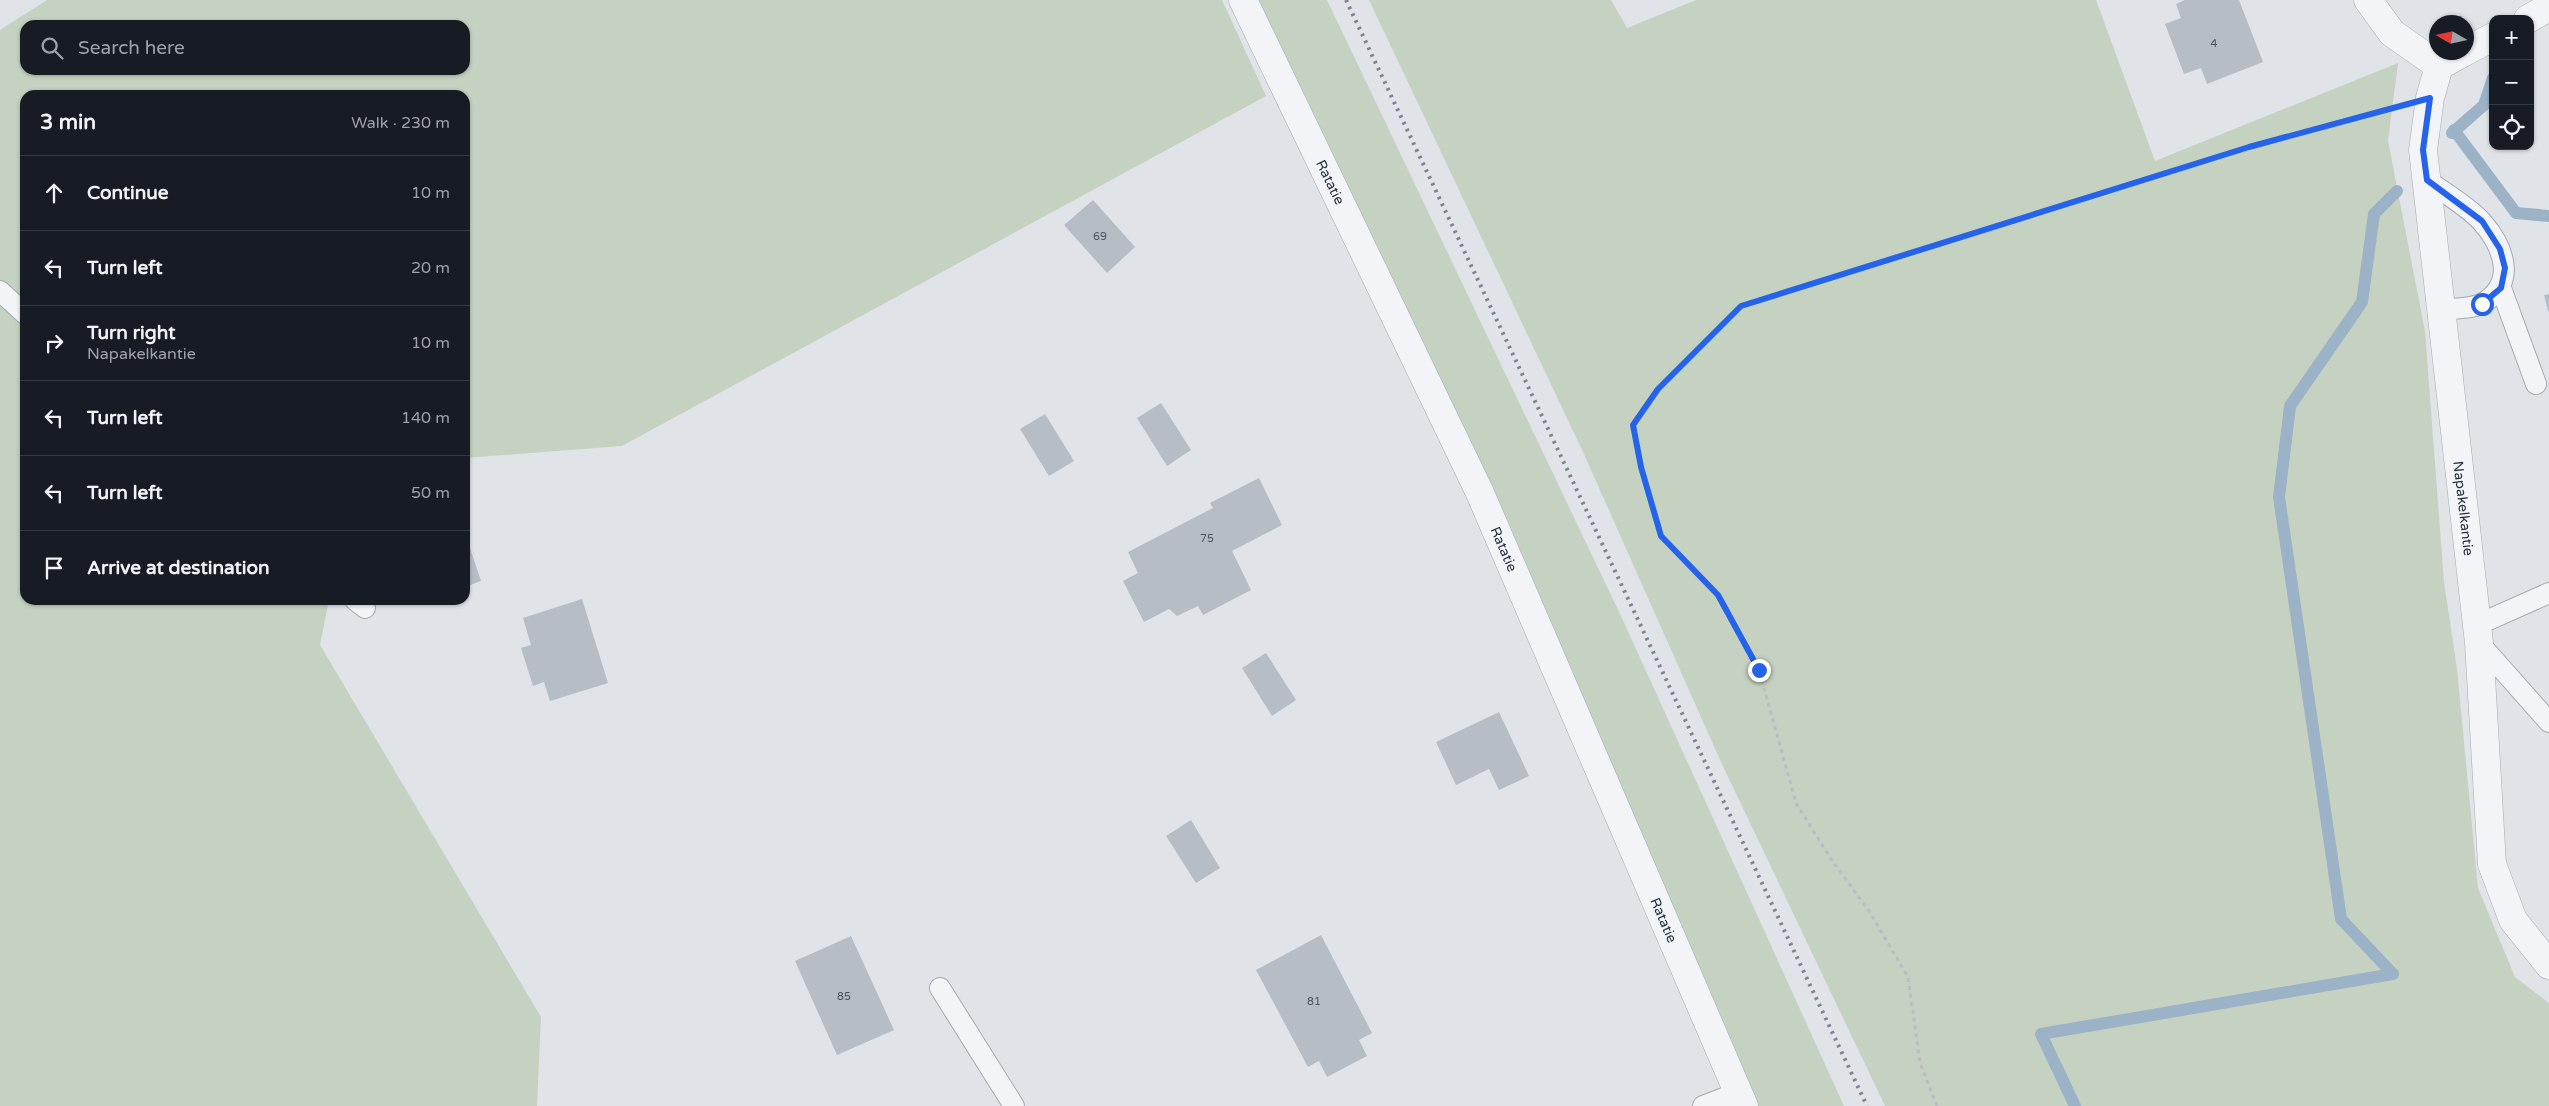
<!DOCTYPE html>
<meta charset="utf-8">
<style>
body{margin:0;font-family:"Varela Round",sans-serif;background:#242831;color:#f1f3f6}
.controls{position:absolute;right:15px;top:15px;display:grid;overflow:hidden;border-radius:10px;box-shadow:0 1px 4px #0004}
.controls button{width:45px;height:45px;display:grid;place-items:center;padding:0;border:0;border-bottom:1px solid #363941;background:#171b24;color:#f1f3f6;font:25px sans-serif}
.compass{position:absolute;left:2429px;top:15px;width:45px;height:45px;border-radius:50%;background:#171b24;box-shadow:0 1px 4px #0004;rotate:279deg}
.stop{position:absolute;width:15px;height:15px;margin:-11px;border:4px solid #2563eb;border-radius:50%;background:#fff}
.stop.end{background:#2563eb;border-color:#fff;box-shadow:0 1px 5px #0008}
.list{margin:0;padding:0;list-style:none}
h2{display:flex;justify-content:space-between;align-items:center;height:65px;margin:0;padding:0 20px;font-size:21px}
h2 small{font-size:16px;font-weight:400;color:#9ea1a6}
.list li{display:grid;grid-template-columns:32px 1fr auto;gap:15px;align-items:center;box-sizing:border-box;height:75px;padding:0 20px;border-top:1px solid #363941}
.list b{display:block;font-size:19px;white-space:nowrap}
.list p{margin:0;font-size:16px;white-space:nowrap;color:#9ea1a6}
.list em{font-size:16px;font-style:normal;color:#9ea1a6}
.icon{flex:none;width:28px;height:28px;fill:none;stroke:currentColor;stroke-width:2;stroke-linecap:round;stroke-linejoin:round}
.map{position:relative;flex:none;width:2549px;height:1106px;overflow:hidden}
.search{position:absolute;background:#171b24;box-shadow:0 1px 4px #0004;left:20px;top:20px;width:450px;height:55px;display:flex;align-items:center;gap:12px;box-sizing:border-box;padding:0 18px;border-radius:15px;color:#9ea1a6;font-size:19px}
.panel{position:absolute;background:#171b24;box-shadow:0 1px 4px #0004;left:20px;top:90px;width:450px;height:515px;border-radius:15px}
.map>svg:first-child{display:block}
.green{fill:#c6d2c1;fill-rule:evenodd}
.lines{fill:none;stroke-linecap:round;stroke-linejoin:round}
.stream{stroke:#9cb3c7;stroke-width:12}
.building{fill:#b7bdc5}
.lane-casing{stroke:#a5aab2;stroke-width:22}
.street-casing{stroke:#a5aab2;stroke-width:29}
.path{stroke:#babec3;stroke-width:3;stroke-dasharray:4 4;stroke-linecap:butt}
.lane{stroke:#f2f4f7;stroke-width:20}
.street{stroke:#f2f4f7;stroke-width:28}
.rail{stroke:#7a8491;stroke-width:4;stroke-dasharray:2.5 5;stroke-linecap:butt}
.route{stroke:#2563eb;stroke-width:6}
.labels{text-anchor:middle;stroke-width:4;stroke-linejoin:round;paint-order:stroke}
.number-label{font-size:11px;fill:#4c5560}
.street-label{font-size:14px;fill:#29323f;stroke:#eff2f6}
</style>
<div class="map">
<svg width="2549" height="1106" viewBox="0 0 2549 1106">
<rect width="100%" height="100%" fill="#e0e3e8"/>
<!-- green -->
<path class="green" d="M47 0H1222L1266 96 622 446 465 458V95H25V600H329L320 645 541 1017 537 1106H0V30ZM25 25H465V70H25Z
M1240 0H1327L1621 616 1844 1106H1755L1720 1014 1685 937Z
M1369 0H1611L1627 28 1696 0H2096L2155 161 2398 63 2388 141 2425 331 2444 582 2457 669 2478 888 2515 977 2549 1003V1106H1885L1721 762 1583 452Z"/>
<g class="lines">
<!-- stream -->
<path class="stream" d="M2454 130 2516 213 2549 216
M2452 133 2484 105 2493 78
M2075 1106 2041 1034 2393 974 2341 919 2279 497 2290 406 2362 302 2374 214 2397 191"/>
</g>
<!-- building -->
<path class="building" d="M2185 0H2239L2263 62 2207 84 2201 68 2184 74 2165 24 2181 18 2176 4Z
M1093 200 1135 247 1107 273 1064 225Z
M2549 294V311H2548L2544 295Z
M1161 403 1191 450 1167 466 1137 418Z
M1045 414 1074 461 1049 476 1020 429Z
M1259 478 1282 525 1232 551 1251 590 1203 615 1198 606 1177 616 1169 609 1144 622 1123 581 1138 573 1128 552 1213 508 1210 503Z
M465 533 481 581 465 587Z
M582 599 608 683 550 701 544 682 533 686 521 648 531 645 523 618Z
M1266 653 1296 700 1272 716 1242 668Z
M1499 712 1529 776 1499 790 1489 769 1456 785 1436 742Z
M1191 820 1220 868 1196 883 1166 836Z
M1321 935 1372 1033 1359 1040 1367 1056 1327 1077 1319 1061 1308 1067 1256 970Z
M851 936 894 1030 837 1055 795 961Z"/>
<g class="lines">
<defs>
<path id="lane" d="M2427 180C2443 192 2469 207 2482 222 2504 247 2517 283 2483 303 2473 309 2453 308 2441 310
M2501 288 2536 384
M0 291 25 314
M355 600 365 608
M2477 625 2549 593
M2479 643 2549 722
M940 988 1014 1106
M1703 1106 1739 1092"/>
<g id="street">
<path id="s1" d="M1243 0 1480 493 1744 1106"/>
<path d="M2368 0 2392 33 2439 66"/>
<path d="M2528 19 2549 7"/>
<path d="M2466 51 2493 37"/>
<path id="s2" d="M2464 52 2439 66 2430 98 2423 150 2479 643 2492 864 2513 920 2549 965"/>
</g>
</defs>
<!-- lane casing -->
<use href="#lane" class="lane-casing"/>
<!-- street casing -->
<use href="#street" class="street-casing"/>
<!-- path -->
<path class="path" d="M1937 1106 1920 1063 1908 977 1869 911 1831 859 1796 803 1759 670 1718 595 1661 536 1641 467 1633 425 1658 389 1741 306 2249 147 2392 108"/>
<!-- lane -->
<use href="#lane" class="lane"/>
<!-- street -->
<use href="#street" class="street"/>
<!-- rail -->
<path class="rail" d="M1346 0 1867 1106"/>
</g>
<g class="lines">
<!-- route -->
<path class="route" d="M1759 670 1718 595 1661 536 1641 467 1633 425 1658 389 1741 306 2249 147 2430 98 2423 150 2427 180 2482 221 2500 249 2505 268 2501 288 2482 304"/>
</g>
<g class="labels">
<!-- number labels -->
<g class="number-label">
<text x="2214" y="47">4</text>
<text x="1100" y="240">69</text>
<text x="1207" y="542">75</text>
<text x="844" y="1000">85</text>
<text x="1314" y="1005">81</text>
</g>
<!-- street labels -->
<g class="street-label">
<text dy="5" stroke="none"><textPath href="#s1" startOffset="202">Ratatie</textPath></text>
<text dy="5" stroke="none"><textPath href="#s2" startOffset="475">Napakelkantie</textPath></text>
<text dy="5" stroke="none"><textPath href="#s1" startOffset="608">Ratatie</textPath></text>
<text dy="5" stroke="none"><textPath href="#s1" startOffset="1012">Ratatie</textPath></text>
</g>
</g>
</svg>
<div class="controls">
<button>+</button>
<button>−</button>
<button><svg class="icon" aria-label="locate" viewBox="0 0 24 24"><circle cx="12" cy="12" r="6"/><path d="M12 2v4M12 18v4M2 12h4M18 12h4"/></svg></button>
</div>
<svg class="compass" viewBox="-18 -18 36 36"><path d="M0-13l5 13h-10z" fill="#e53935"/><path d="M0 13l5-13h-10z" fill="#9ea1a6"/></svg>
<div class="stop" style="left:2482px;top:304px"></div>
<div class="stop end" style="left:1759px;top:670px"></div>
<div class="search"><svg class="icon" aria-label="search" viewBox="0 0 24 24"><circle cx="10" cy="10" r="6"/><path d="M15 15l6 6"/></svg>Search here</div>
<section class="panel">
<h2>3 min<small>Walk · 230 m</small></h2>
<ul class="list">
<li><svg class="icon" aria-label="ahead" viewBox="0 0 24 24"><path d="M12 20V5M6 11l6-6 6 6"/></svg><div><b>Continue</b></div><em>10 m</em></li>
<li><svg class="icon" aria-label="left" viewBox="0 0 24 24"><path d="M17 20v-9H6M10 6l-5 5 5 5"/></svg><div><b>Turn left</b></div><em>20 m</em></li>
<li><svg class="icon" aria-label="right" viewBox="0 0 24 24"><path d="M7 20v-9h11M14 6l5 5-5 5"/></svg><div><b>Turn right</b><p>Napakelkantie</p></div><em>10 m</em></li>
<li><svg class="icon" aria-label="left" viewBox="0 0 24 24"><path d="M17 20v-9H6M10 6l-5 5 5 5"/></svg><div><b>Turn left</b></div><em>140 m</em></li>
<li><svg class="icon" aria-label="left" viewBox="0 0 24 24"><path d="M17 20v-9H6M10 6l-5 5 5 5"/></svg><div><b>Turn left</b></div><em>50 m</em></li>
<li><svg class="icon" aria-label="arrive" viewBox="0 0 24 24"><path d="M6 21V4h12l-3 4 3 4H6"/></svg><div><b>Arrive at destination</b></div></li>
</ul>
</section>
</div>
